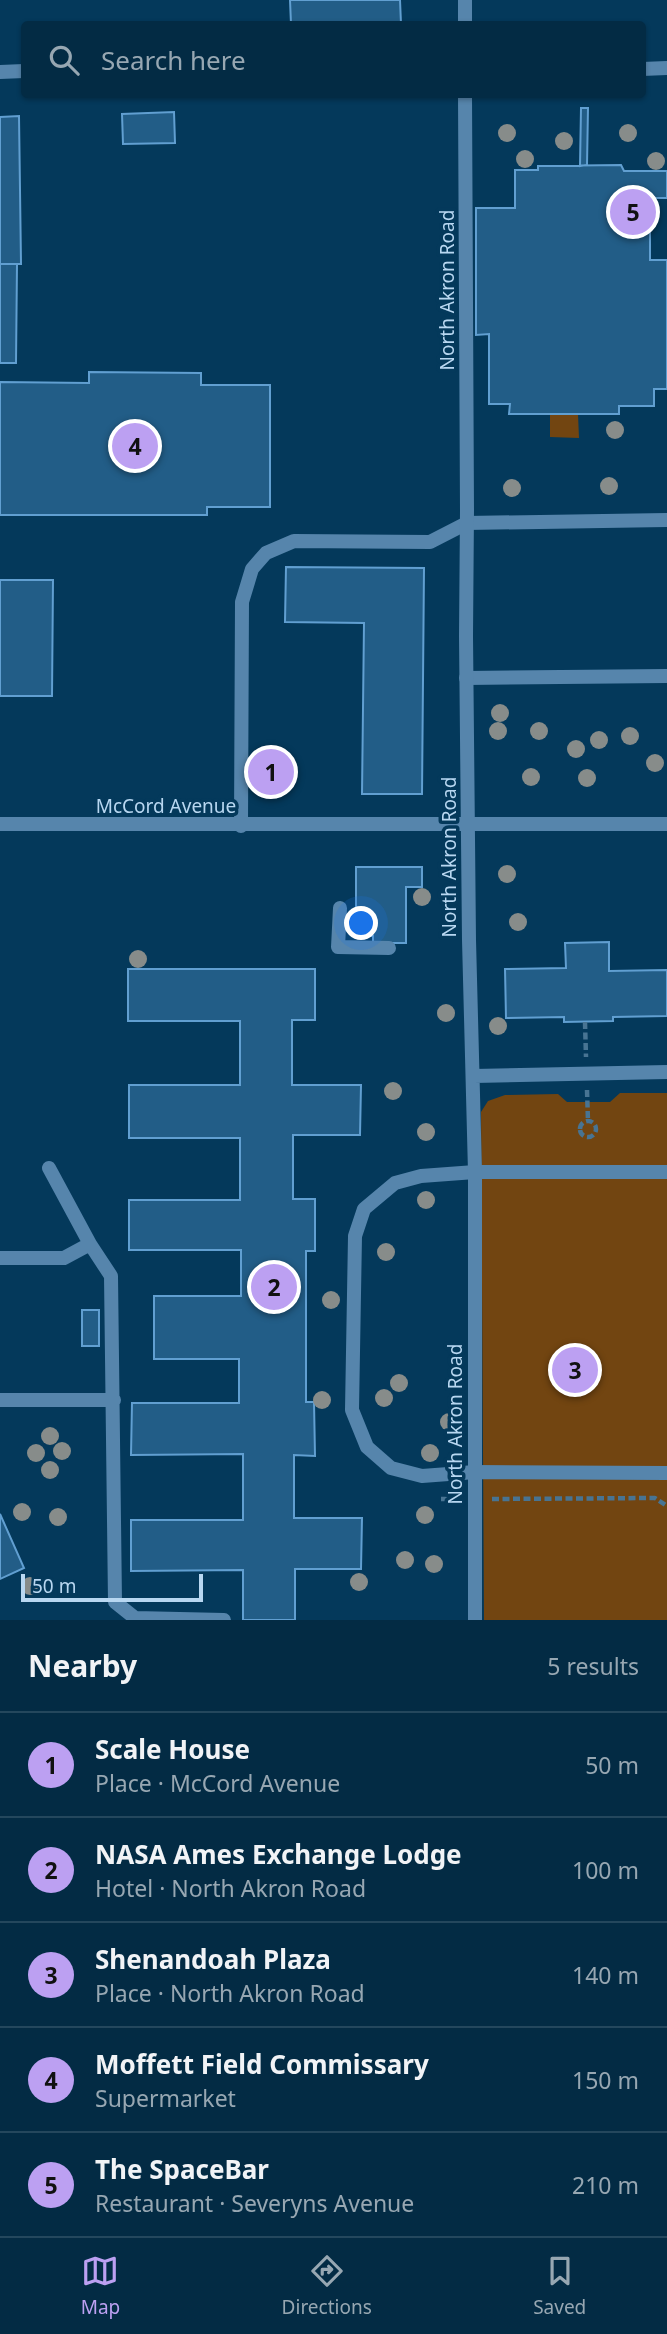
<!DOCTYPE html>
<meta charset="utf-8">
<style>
body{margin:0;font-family:"Noto Sans",sans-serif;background:#11374f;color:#f1f3f6}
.scale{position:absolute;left:21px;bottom:18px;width:182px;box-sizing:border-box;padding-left:7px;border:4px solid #b8d7f1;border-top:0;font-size:19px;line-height:24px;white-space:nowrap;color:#b8d7f1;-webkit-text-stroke:5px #04395b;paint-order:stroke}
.you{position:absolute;left:362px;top:924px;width:24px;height:24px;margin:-18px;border:5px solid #fff;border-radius:50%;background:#1a73e8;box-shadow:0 0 0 10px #1a73e833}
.badge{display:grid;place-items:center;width:46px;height:46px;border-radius:50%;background:#bca0f2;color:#111;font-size:23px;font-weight:700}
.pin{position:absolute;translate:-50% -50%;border:4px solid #fff;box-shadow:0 2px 7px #0006}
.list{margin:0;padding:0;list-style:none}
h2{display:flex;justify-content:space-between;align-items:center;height:91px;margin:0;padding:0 28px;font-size:30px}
h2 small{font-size:23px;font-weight:400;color:#97a7b2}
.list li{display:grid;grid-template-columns:46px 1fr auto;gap:21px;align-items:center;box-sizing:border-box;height:105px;padding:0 28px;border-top:2px solid #24475d}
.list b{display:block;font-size:26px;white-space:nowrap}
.list p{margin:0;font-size:23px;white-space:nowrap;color:#97a7b2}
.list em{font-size:23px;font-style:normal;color:#97a7b2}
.icon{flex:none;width:38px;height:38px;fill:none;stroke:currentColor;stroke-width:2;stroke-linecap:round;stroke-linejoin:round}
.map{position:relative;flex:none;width:667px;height:1620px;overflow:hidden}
.search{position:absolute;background:#032b44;box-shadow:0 2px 5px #0004;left:21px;right:21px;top:21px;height:77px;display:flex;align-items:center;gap:18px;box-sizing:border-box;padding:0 24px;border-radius:7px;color:#97a7b2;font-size:26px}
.sheet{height:616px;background:#032b44}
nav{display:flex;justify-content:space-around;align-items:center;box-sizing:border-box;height:98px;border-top:2px solid #24475d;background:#032b44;font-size:19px;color:#97a7b2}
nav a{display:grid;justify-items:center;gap:4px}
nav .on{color:#bca0f2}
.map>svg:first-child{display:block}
.green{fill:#724511}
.building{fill:#225d87;stroke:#619fd1;stroke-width:2}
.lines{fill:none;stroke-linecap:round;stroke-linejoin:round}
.path{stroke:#487493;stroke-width:4.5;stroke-dasharray:7 3.5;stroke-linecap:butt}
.lane{stroke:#5685ac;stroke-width:14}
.street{stroke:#5685ac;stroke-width:14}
.tree{fill:#878c8a}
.labels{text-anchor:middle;stroke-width:7;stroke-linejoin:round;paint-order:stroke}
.street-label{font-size:19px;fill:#b8d7f1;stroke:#04395b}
</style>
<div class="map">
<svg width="667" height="1620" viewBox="0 0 667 1620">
<rect width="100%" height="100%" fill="#04395b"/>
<!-- green -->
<path class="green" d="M550 414H578L579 438 550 437Z
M620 1093H667V1620H484L481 1112 488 1101 505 1095 558 1094 567 1102H610Z"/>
<!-- building -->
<path class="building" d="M290 0H400L401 24H291Z
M581 108H588L587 165 580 166Z
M174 112 175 143 123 144 122 114Z
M19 116 21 264H0V117Z
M621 165 624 171H667V198H650V260H667V389H654V406H619V414H509L510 404H489V334L476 335V208H515V170H538V166Z
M0 264H17L16 363H0Z
M89 372 201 373V385H270V507H207V515H0V382L89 383Z
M286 567 424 568 422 794H362L364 623 285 622Z
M0 580H53L52 696H0Z
M266 767H275L276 778H267Z
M356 867H422V887H406V943H373V936H356Z
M609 942V971L667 970V1016L613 1017V1021L564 1022V1017L506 1018 505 969 566 968 565 943Z
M128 969H315V1020H292V1085H361L360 1135H293V1199H315V1251H306V1402H314L315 1456 294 1455V1518H362L361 1569H295V1620H243V1570L131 1571V1520H243V1454L131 1455 132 1403H239V1359H154V1296H241V1250H129V1200H240V1138H129V1085H240V1021H128Z
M82 1310H99V1346H82Z
M0 1514 24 1568 0 1579Z"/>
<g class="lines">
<!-- path -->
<path class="path" d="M585 1022 586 1057
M587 1090 588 1121
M580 1129a8 8 0 1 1 16 0a8 8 0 1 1-16 0Z
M441 1499H459
M492 1499 655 1498 667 1506"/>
<!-- lane -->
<path class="lane" d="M466 678 667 676
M241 826 242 602 252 569 266 553 294 541 430 542 467 523 667 520
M340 908 338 947 389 948
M49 1168 90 1244 111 1276 115 1602 135 1618 224 1620
M667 1172H475L421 1176 395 1183 364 1209 355 1236 352 1410 367 1447 391 1468 422 1476 475 1472 667 1473
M0 1258H64L90 1244
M0 1400H114"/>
<!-- street -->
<path class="street" d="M465 0V24
M642 69 667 68
M0 72 24 71
M465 94 467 510 466 636 469 940 475 1172V1620
M0 824H667
M474 1076 667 1072"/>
</g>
<!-- trees -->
<g class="tree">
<circle cx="507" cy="133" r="9"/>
<circle cx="628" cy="133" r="9"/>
<circle cx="564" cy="141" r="9"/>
<circle cx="525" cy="159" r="9"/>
<circle cx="656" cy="161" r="9"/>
<circle cx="615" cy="430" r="9"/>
<circle cx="609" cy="486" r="9"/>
<circle cx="512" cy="488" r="9"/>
<circle cx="500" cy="713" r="9"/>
<circle cx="498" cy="731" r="9"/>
<circle cx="539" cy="731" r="9"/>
<circle cx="630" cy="736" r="9"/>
<circle cx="599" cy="740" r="9"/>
<circle cx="576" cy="749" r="9"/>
<circle cx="655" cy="763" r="9"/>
<circle cx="531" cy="777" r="9"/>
<circle cx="587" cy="778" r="9"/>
<circle cx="507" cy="874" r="9"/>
<circle cx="422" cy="897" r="9"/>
<circle cx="518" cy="922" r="9"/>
<circle cx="138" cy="959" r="9"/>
<circle cx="446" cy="1013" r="9"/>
<circle cx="498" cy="1026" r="9"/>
<circle cx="393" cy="1091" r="9"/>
<circle cx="426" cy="1132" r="9"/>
<circle cx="426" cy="1200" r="9"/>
<circle cx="386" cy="1252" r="9"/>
<circle cx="331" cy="1300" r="9"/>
<circle cx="399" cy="1383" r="9"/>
<circle cx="384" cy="1398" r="9"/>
<circle cx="322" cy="1400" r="9"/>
<circle cx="449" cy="1422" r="9"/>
<circle cx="50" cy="1436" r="9"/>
<circle cx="62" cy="1451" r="9"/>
<circle cx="36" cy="1453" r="9"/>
<circle cx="430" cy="1453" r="9"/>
<circle cx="50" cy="1470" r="9"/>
<circle cx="22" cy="1512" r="9"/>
<circle cx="425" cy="1515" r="9"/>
<circle cx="58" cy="1517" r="9"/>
<circle cx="405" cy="1560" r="9"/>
<circle cx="434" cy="1564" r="9"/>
<circle cx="359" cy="1582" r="9"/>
<circle cx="30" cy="1586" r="9"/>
</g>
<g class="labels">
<!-- street labels -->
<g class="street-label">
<text transform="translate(447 290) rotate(-90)" y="7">North Akron Road</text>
<text x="166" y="813">McCord Avenue</text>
<text transform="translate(449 857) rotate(-90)" y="7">North Akron Road</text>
<text transform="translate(455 1424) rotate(-90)" y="7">North Akron Road</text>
</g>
</g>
</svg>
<div class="scale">50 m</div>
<div class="you"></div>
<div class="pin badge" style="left:271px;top:772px">1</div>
<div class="pin badge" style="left:274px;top:1287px">2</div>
<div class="pin badge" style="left:575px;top:1370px">3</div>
<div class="pin badge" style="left:135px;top:446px">4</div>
<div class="pin badge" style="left:633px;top:212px">5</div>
<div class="search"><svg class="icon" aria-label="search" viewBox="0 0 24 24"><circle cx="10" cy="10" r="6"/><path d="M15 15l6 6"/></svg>Search here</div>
</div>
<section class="sheet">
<h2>Nearby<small>5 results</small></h2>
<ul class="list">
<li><span class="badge">1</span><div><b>Scale House</b><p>Place · McCord Avenue</p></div><em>50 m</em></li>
<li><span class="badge">2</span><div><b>NASA Ames Exchange Lodge</b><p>Hotel · North Akron Road</p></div><em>100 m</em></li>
<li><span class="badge">3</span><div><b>Shenandoah Plaza</b><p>Place · North Akron Road</p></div><em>140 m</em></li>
<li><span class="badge">4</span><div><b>Moffett Field Commissary</b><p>Supermarket</p></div><em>150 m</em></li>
<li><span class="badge">5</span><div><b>The SpaceBar</b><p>Restaurant · Severyns Avenue</p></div><em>210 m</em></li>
</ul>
</section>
<nav>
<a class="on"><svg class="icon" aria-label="map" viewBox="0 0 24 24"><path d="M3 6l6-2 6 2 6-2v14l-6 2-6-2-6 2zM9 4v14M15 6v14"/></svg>Map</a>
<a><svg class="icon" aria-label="directions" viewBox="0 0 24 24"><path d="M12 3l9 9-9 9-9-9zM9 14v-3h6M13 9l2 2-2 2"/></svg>Directions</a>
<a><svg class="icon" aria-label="saved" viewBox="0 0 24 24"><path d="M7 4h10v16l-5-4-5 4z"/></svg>Saved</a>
</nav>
